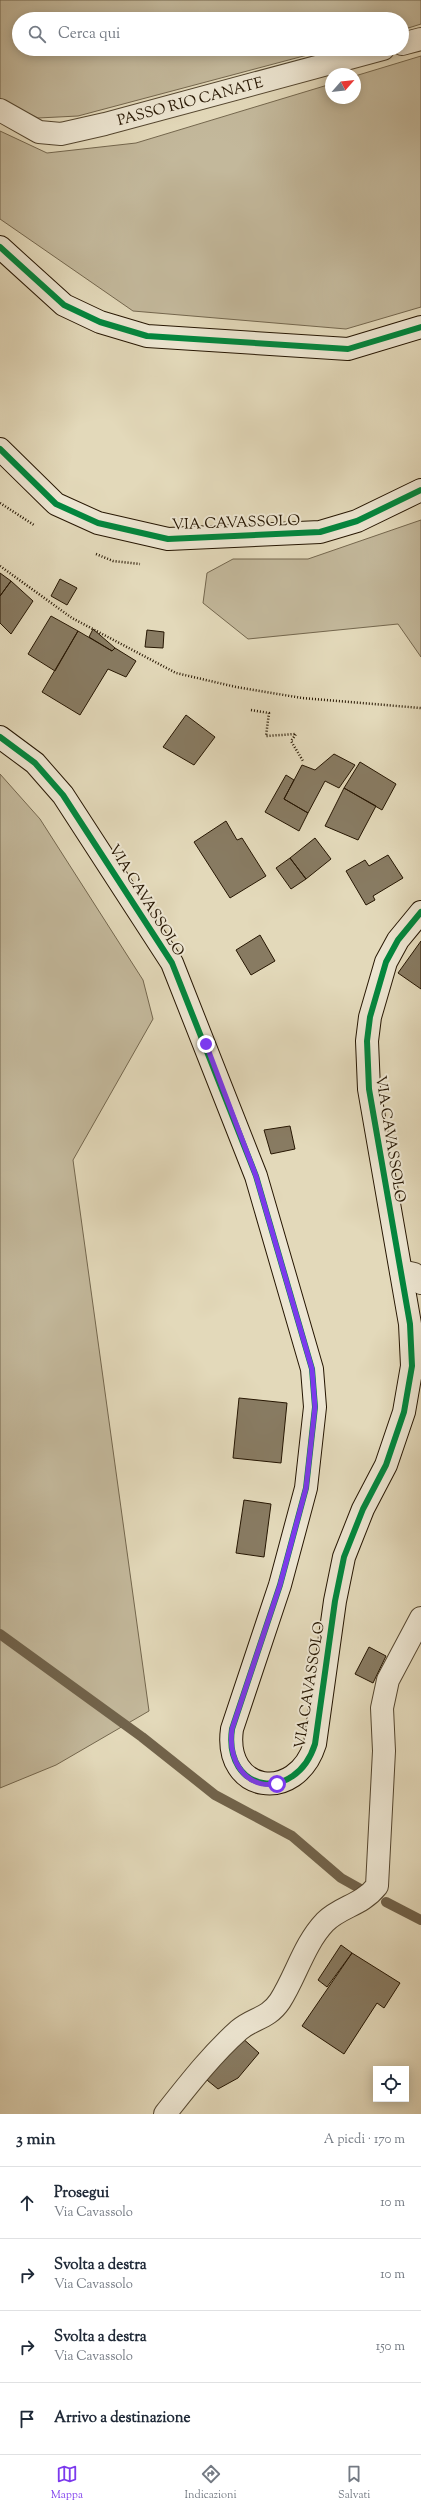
<!DOCTYPE html>
<html lang="it">
<meta charset="utf-8">
<style>
body{margin:0;font-family:"Sorts Mill Goudy",serif;background:#f2f2f3;color:#1f2937}
.controls{position:absolute;right:12px;bottom:12px;display:grid;overflow:hidden;border-radius:0px;box-shadow:0 2px 10px #0003}
.controls button{width:36px;height:36px;display:grid;place-items:center;padding:0;border:0;border-bottom:1px solid #e0e1e3;background:#fff;color:#1f2937;font:20px sans-serif}
.compass{position:absolute;left:325px;top:68px;width:36px;height:36px;border-radius:50%;background:#fff;box-shadow:0 2px 10px #0003;rotate:62deg}
.stop{position:absolute;width:12px;height:12px;margin:-9px;border:3px solid #7c3aed;border-radius:50%;background:#fff}
.stop.end{background:#7c3aed;border-color:#fff;box-shadow:0 1px 4px #0008}
.list{margin:0;padding:0;list-style:none}
h2{display:flex;justify-content:space-between;align-items:center;height:52px;margin:0;padding:0 16px;font-size:17px}
h2 small{font-size:13px;font-weight:400;color:#747a83}
.list li{display:grid;grid-template-columns:26px 1fr auto;gap:12px;align-items:center;box-sizing:border-box;height:72px;padding:0 16px;border-top:1px solid #e0e1e3}
.list b{display:block;font-size:15px;white-space:nowrap}
.list p{margin:0;font-size:13px;white-space:nowrap;color:#747a83}
.list em{font-size:13px;font-style:normal;color:#747a83}
.icon{flex:none;width:22px;height:22px;fill:none;stroke:currentColor;stroke-width:2;stroke-linecap:round;stroke-linejoin:round}
.map{position:relative;flex:none;width:421px;height:2114px;overflow:hidden}
.search{position:absolute;background:#fff;box-shadow:0 2px 10px #0003;left:12px;right:12px;top:12px;height:44px;display:flex;align-items:center;gap:10px;box-sizing:border-box;padding:0 14px;border-radius:22px;color:#747a83;font-size:15px}
.sheet{height:340px;background:#fff}
nav{display:flex;justify-content:space-around;align-items:center;box-sizing:border-box;height:56px;border-top:1px solid #e0e1e3;background:#fff;font-size:11px;color:#747a83}
nav a{display:grid;justify-items:center;gap:2px}
nav .on{color:#7c3aed}
.map>svg:first-child{display:block}
.green{fill:#c3b89b;stroke:#74674e}
.lines{fill:none;stroke-linecap:round;stroke-linejoin:round}
.stream{stroke:#71634b;stroke-width:10}
.building{fill:#887b62;stroke:#261602}
.street-casing{stroke:#554730;stroke-width:24}
.secondary-casing{stroke:#261602;stroke-width:24}
.path{stroke:#261602;stroke-width:2.5;stroke-dasharray:1 2;stroke-linecap:butt}
.street{stroke:#ede6d2;stroke-width:22}
.secondary{stroke:#ede6d2;stroke-width:22}
.cycleway-casing{stroke:#ede6d2;stroke-width:8}
.cycleway{stroke:#00873e;stroke-width:6}
.route{stroke:#7c3aed;stroke-width:5}
.labels{text-anchor:middle;stroke-width:4;stroke-linejoin:round;paint-order:stroke}
.street-label{font-size:15px;fill:#261602;stroke:#ede6d2}
</style>
<div class="map">
<svg width="421" height="2114" viewBox="0 0 421 2114">
<rect width="100%" height="100%" fill="#e3d9ba"/>
<filter id="stains"><feTurbulence type="fractalNoise" baseFrequency=".005" numOctaves="4"/><feColorMatrix values="0 0 0 0 .2 0 0 0 0 .09 0 0 0 0 .02 0 0 0 .5 -.17"/></filter>
<radialGradient id="worn" r=".72"><stop offset=".6" stop-color="#630" stop-opacity="0"/><stop offset="1" stop-color="#630" stop-opacity=".3"/></radialGradient>
<!-- green -->
<path class="green" d="M0 0H421V24L402 30V19H19V49H330L78 116 38 118 0 100Z
M421 56V307L346 329 133 311 0 219V131L47 153 136 143 331 84V98H355V76Z
M421 520V657L398 624 248 639 203 603 207 573 233 559H308Z
M0 774 40 819 143 980 153 1019 73 1160 149 1711 56 1765 0 1788Z"/>
<g class="lines">
<!-- stream -->
<path class="stream" d="M0 1634 142 1737 215 1795 292 1836 341 1878 366 1892
M386 1902 421 1920"/>
</g>
<!-- building -->
<path class="building" d="M0 573 11 581 0 596Z
M60 579 77 588 67 605 51 596Z
M11 581 33 601 11 634 0 623V596Z
M51 616 78 631 55 671 28 654Z
M93 629 115 648 112 651 89 637Z
M147 630 164 632 163 648 145 647Z
M78 631 112 651 115 648 136 661 126 677 108 669 80 715 42 692Z
M186 715 215 737 194 765 163 747Z
M334 754 355 765 339 788 325 781 308 813 284 799 302 765 315 770Z
M360 762 396 784 382 810 344 788Z
M286 775 294 780 284 799 308 813 299 831 265 812Z
M344 788 376 806 358 840 325 826Z
M226 821 237 840 242 838 266 876 230 898 194 842Z
M315 838 331 859 306 879 290 858Z
M388 855 403 878 373 896 375 900 366 905 346 871 365 860 369 866Z
M290 858 306 879 291 889 276 868Z
M260 935 275 961 251 975 236 950Z
M421 941V989L398 973Z
M290 1126 295 1149 271 1154 264 1130Z
M239 1398 287 1403 281 1463 233 1458Z
M244 1500 271 1504 264 1557 236 1553Z
M369 1647 386 1656 373 1683 355 1674Z
M341 1945 352 1953 327 1987 318 1980Z
M352 1953 400 1983 384 2008 377 2003 344 2054 302 2026Z
M240 2036 259 2053 238 2078 218 2089 202 2076Z"/>
<g class="lines">
<defs>
<path id="street" d="M402 44 421 39
M0 110 39 132 61 134 105 124 383 49
M401 1271 414 1274 421 1283
M165 2114C188 2085 211 2055 239 2030 253 2018 268 2019 280 2001 296 1976 304 1944 325 1922 341 1906 361 1906 377 1886L384 1751 382 1708 388 1680 421 1618"/>
<path id="secondary" d="M0 247 64 305 100 322 147 336 348 349 421 327
M0 449 56 504 98 523 168 539 320 532 357 521 421 490
M0 737 35 763 63 795 172 963 256 1176 312 1369 315 1407 306 1488 280 1585 232 1729C223 1793 296 1804 315 1744L335 1601 344 1557 363 1509 386 1465 404 1412 412 1366 410 1324 369 1089 367 1041 370 1017 386 962 398 940 421 912"/>
</defs>
<!-- street casing -->
<use href="#street" class="street-casing"/>
<!-- secondary casing -->
<use href="#secondary" class="secondary-casing"/>
<!-- path -->
<path class="path" d="M0 503 34 525
M96 554 113 561 140 564
M0 566 72 618 176 673 236 687 302 698 421 708
M251 710 269 713 266 736 296 734 291 741 303 761"/>
<!-- street -->
<use href="#street" class="street"/>
<!-- secondary -->
<use href="#secondary" class="secondary"/>
<defs>
<path id="cycleway" d="M0 247 64 305 100 322 147 336 348 349 421 327
M0 449 56 504 98 523 168 539 320 532 357 521 421 490
M0 737 35 763 63 795 172 963 256 1176 312 1369 315 1407 306 1488 280 1585 232 1729C223 1793 296 1804 315 1744L335 1601 344 1557 363 1509 386 1465 404 1412 412 1366 410 1324 369 1089 367 1041 370 1017 386 962 398 940 421 912"/>
</defs>
<!-- cycleway casing -->
<use href="#cycleway" class="cycleway-casing"/>
<!-- cycleway -->
<use href="#cycleway" class="cycleway"/>
</g>
<g class="lines">
<!-- route -->
<path class="route" d="M206 1044 256 1176 312 1369 315 1407 306 1488 280 1585 232 1729C228 1758 243 1789 277 1784"/>
</g>
<g class="labels">
<!-- street labels -->
<g class="street-label">
<text transform="translate(190 101) rotate(-15)" y="5">PASSO RIO CANATE</text>
<text transform="translate(236 522) rotate(-2)" y="5">VIA CAVASSOLO</text>
<text transform="translate(147 900) rotate(58)" y="5">VIA CAVASSOLO</text>
<text transform="translate(391 1139) rotate(81)" y="5">VIA CAVASSOLO</text>
<text transform="translate(309 1685) rotate(-81)" y="5">VIA CAVASSOLO</text>
</g>
</g>
<rect width="100%" height="100%" filter="url(#stains)"/>
<rect width="100%" height="100%" fill="url(#worn)"/>
</svg>
<div class="controls">
<button><svg class="icon" aria-label="locate" viewBox="0 0 24 24"><circle cx="12" cy="12" r="6"/><path d="M12 2v4M12 18v4M2 12h4M18 12h4"/></svg></button>
</div>
<svg class="compass" viewBox="-18 -18 36 36"><path d="M0-13l5 13h-10z" fill="#e53935"/><path d="M0 13l5-13h-10z" fill="#747a83"/></svg>
<div class="stop" style="left:277px;top:1784px"></div>
<div class="stop end" style="left:206px;top:1044px"></div>
<div class="search"><svg class="icon" aria-label="search" viewBox="0 0 24 24"><circle cx="10" cy="10" r="6"/><path d="M15 15l6 6"/></svg>Cerca qui</div>
</div>
<section class="sheet">
<h2>3 min<small>A piedi · 170 m</small></h2>
<ul class="list">
<li><svg class="icon" aria-label="ahead" viewBox="0 0 24 24"><path d="M12 20V5M6 11l6-6 6 6"/></svg><div><b>Prosegui</b><p>Via Cavassolo</p></div><em>10 m</em></li>
<li><svg class="icon" aria-label="right" viewBox="0 0 24 24"><path d="M7 20v-9h11M14 6l5 5-5 5"/></svg><div><b>Svolta a destra</b><p>Via Cavassolo</p></div><em>10 m</em></li>
<li><svg class="icon" aria-label="right" viewBox="0 0 24 24"><path d="M7 20v-9h11M14 6l5 5-5 5"/></svg><div><b>Svolta a destra</b><p>Via Cavassolo</p></div><em>150 m</em></li>
<li><svg class="icon" aria-label="arrive" viewBox="0 0 24 24"><path d="M6 21V4h12l-3 4 3 4H6"/></svg><div><b>Arrivo a destinazione</b></div></li>
</ul>
</section>
<nav>
<a class="on"><svg class="icon" aria-label="map" viewBox="0 0 24 24"><path d="M3 6l6-2 6 2 6-2v14l-6 2-6-2-6 2zM9 4v14M15 6v14"/></svg>Mappa</a>
<a><svg class="icon" aria-label="directions" viewBox="0 0 24 24"><path d="M12 3l9 9-9 9-9-9zM9 14v-3h6M13 9l2 2-2 2"/></svg>Indicazioni</a>
<a><svg class="icon" aria-label="saved" viewBox="0 0 24 24"><path d="M7 4h10v16l-5-4-5 4z"/></svg>Salvati</a>
</nav>
